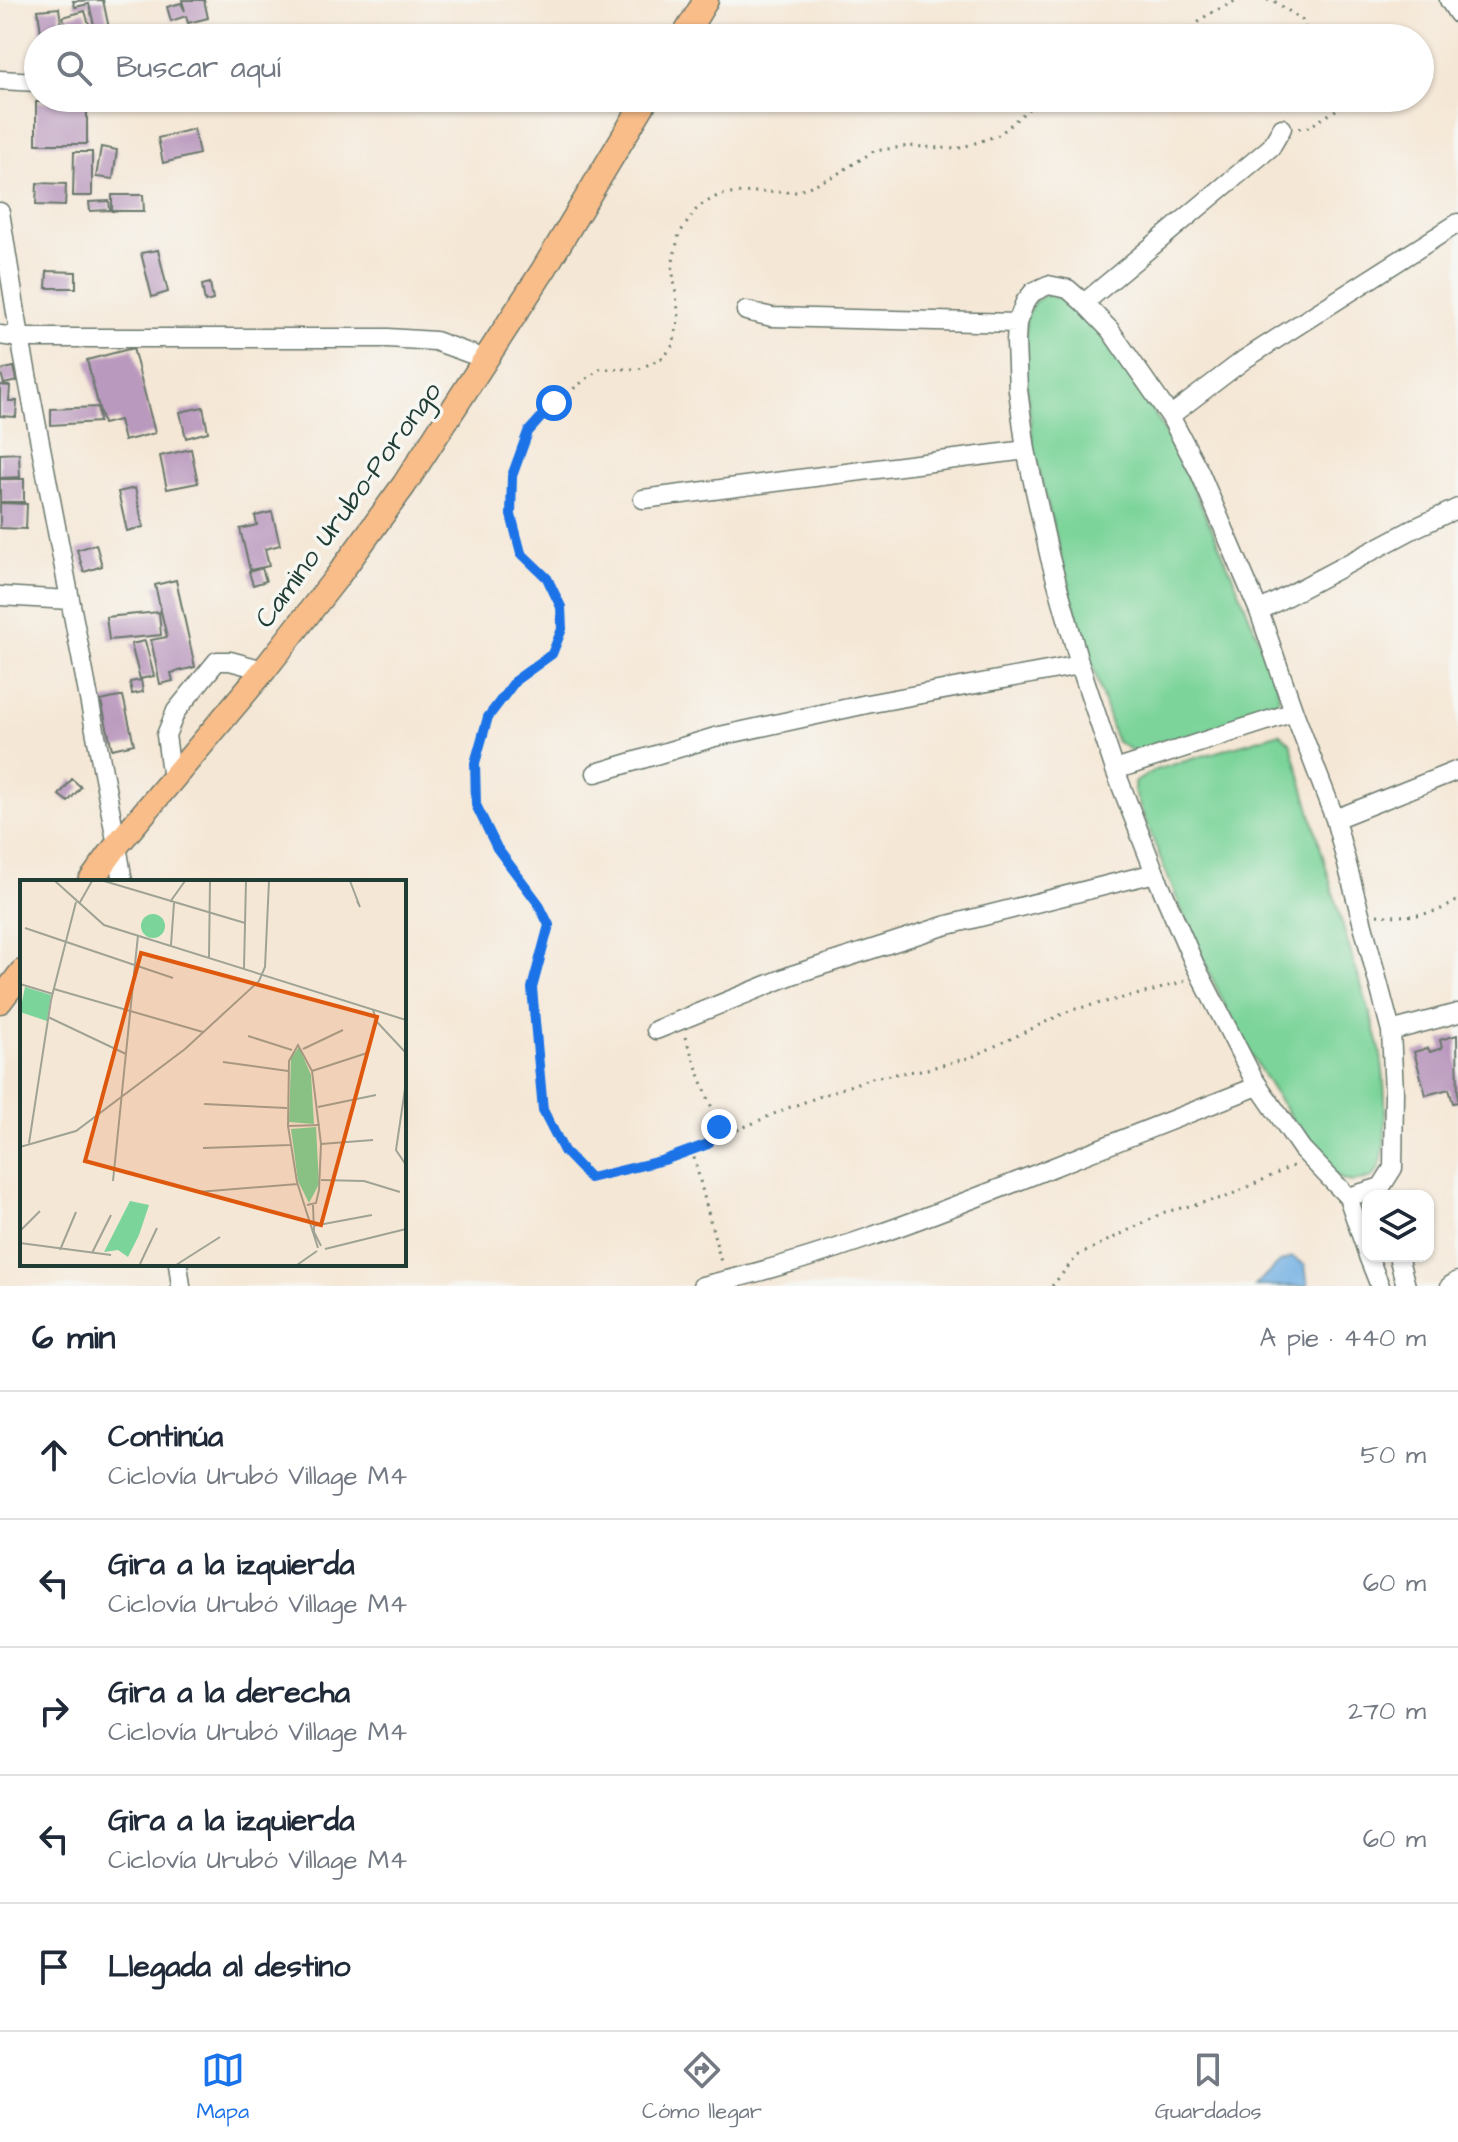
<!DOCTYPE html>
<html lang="es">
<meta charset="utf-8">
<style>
body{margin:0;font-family:"Architects Daughter",sans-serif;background:#f6f6f7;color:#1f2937}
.controls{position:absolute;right:24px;bottom:24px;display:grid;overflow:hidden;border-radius:16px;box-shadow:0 2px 6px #0004}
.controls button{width:72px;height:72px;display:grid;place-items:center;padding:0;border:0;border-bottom:2px solid #e0e1e3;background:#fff;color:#1f2937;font:40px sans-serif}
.stop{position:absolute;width:24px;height:24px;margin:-18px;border:6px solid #1a73e8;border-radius:50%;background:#fff}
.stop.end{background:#1a73e8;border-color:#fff;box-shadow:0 2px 8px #0008}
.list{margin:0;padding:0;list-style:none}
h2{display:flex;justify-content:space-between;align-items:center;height:104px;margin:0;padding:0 32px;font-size:34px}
h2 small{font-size:26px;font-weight:400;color:#747a83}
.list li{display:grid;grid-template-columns:52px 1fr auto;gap:24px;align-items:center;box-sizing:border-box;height:128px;padding:0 32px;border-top:2px solid #e0e1e3}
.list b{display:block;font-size:30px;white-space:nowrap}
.list p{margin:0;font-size:26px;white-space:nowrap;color:#747a83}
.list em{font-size:26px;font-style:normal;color:#747a83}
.icon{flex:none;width:44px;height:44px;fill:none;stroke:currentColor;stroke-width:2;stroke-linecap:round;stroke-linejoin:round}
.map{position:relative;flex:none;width:1458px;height:1286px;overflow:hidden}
.search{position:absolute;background:#fff;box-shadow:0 2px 6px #0004;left:24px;right:24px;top:24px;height:88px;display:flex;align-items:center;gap:20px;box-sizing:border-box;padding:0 28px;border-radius:44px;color:#747a83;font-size:30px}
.sheet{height:744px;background:#fff}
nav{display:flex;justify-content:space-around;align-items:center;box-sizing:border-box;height:112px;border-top:2px solid #e0e1e3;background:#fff;font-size:22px;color:#747a83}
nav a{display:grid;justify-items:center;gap:4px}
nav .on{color:#1a73e8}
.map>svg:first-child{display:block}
.green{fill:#7bd49a;stroke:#4d8867;stroke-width:2}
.water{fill:#6faee2;stroke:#47768b;stroke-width:2}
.building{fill:#ba99be}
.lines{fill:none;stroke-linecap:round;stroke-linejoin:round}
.minor-casing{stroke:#6a786c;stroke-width:21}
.major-casing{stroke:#6a786c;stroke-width:27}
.path{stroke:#6a786c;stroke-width:3;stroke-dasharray:2 6;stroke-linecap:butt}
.minor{stroke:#fff;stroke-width:18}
.major{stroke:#f8bd89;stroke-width:24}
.route{stroke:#1a73e8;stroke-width:10}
.labels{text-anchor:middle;stroke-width:7;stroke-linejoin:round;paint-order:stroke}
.street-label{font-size:28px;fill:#1f3d34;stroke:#f6f6f2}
.inset-road{fill:none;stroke:#9fa395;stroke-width:2}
.view{fill:#de580e;fill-opacity:0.15;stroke:#de580e;stroke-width:4}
.inset-edge{fill:none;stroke:#1f3d34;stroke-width:4}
</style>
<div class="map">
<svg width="1458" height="1286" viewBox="0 0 1458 1286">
<rect width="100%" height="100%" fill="#f6f6f2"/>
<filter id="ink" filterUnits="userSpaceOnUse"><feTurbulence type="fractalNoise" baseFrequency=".0125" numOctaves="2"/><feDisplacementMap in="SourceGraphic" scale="16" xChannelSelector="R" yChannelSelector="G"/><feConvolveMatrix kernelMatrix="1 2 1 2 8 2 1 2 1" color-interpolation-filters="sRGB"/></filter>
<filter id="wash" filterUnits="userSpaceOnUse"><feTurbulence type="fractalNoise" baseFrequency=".006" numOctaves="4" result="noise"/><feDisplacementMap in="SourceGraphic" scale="32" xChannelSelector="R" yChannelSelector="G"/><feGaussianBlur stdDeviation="1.8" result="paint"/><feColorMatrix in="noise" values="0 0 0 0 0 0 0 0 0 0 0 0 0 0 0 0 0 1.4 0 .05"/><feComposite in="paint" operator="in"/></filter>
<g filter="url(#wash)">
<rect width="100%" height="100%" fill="#f5e7d5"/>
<!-- green -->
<path class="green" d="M1045 295C1049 295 1053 294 1057 295 1070 299 1081 313 1090 322 1136 371 1166 432 1195 492 1225 556 1253 622 1278 688L1279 698 1274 706 1260 716 1190 739 1134 752 1116 741 1069 589 1033 446 1025 371 1026 318 1034 302Z
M1280 733 1290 742C1312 813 1330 885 1352 957 1362 990 1375 1022 1381 1056 1385 1079 1392 1167 1371 1178 1362 1182 1349 1183 1341 1179 1331 1173 1317 1152 1309 1142 1229 1038 1182 913 1134 791V783L1155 770Z"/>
<!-- water -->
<path class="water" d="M1292 1257 1305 1265 1308 1286H1255L1280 1262Z"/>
<g id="blocks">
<!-- building -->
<path class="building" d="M103 0 111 38H97L89 4 75 7 73 1Z
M182 0H204L208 18 188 23 186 16 171 21 167 7 181 3 185 11Z
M59 8 62 31 41 33 38 10Z
M85 11 93 38H69L63 17Z
M36 102H87V144H36Z
M194 129 199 154 163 163 158 138Z
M101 147 117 150 113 179 96 177Z
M74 152H92V196H73Z
M37 183 66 184 65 206 36 205Z
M112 195H143L144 211H112Z
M109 201 110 210 90 211 89 202Z
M158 250 168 292 152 297 141 253Z
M47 271 76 272V288H46Z
M210 283 213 300 205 302 202 285Z
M133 348 155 433 124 441 119 420 103 424 87 360Z
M14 367 17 381 4 384 0 370Z
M0 385 10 386 9 401H17L16 417 0 416Z
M98 407 99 422 51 425V409Z
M203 407 208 432 186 438 180 412Z
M191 449 198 483 167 489 160 456Z
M19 453 20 477 0 478V454Z
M0 479H24V502H0Z
M135 488 143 527 127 531 118 492Z
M0 503 27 504 26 529 0 528Z
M272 512 280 545 265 549 269 566 250 570 240 529 257 525 255 516Z
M96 544 102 566 84 572 77 550Z
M262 568 266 581 253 585 249 572Z
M176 580 195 667 171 673 173 681 160 684 151 640 167 637 155 585Z
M159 612 161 635 109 640 106 617Z
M145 641 154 676 140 679 131 644Z
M141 680 143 692 132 694 130 682Z
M123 696 134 744 112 749 101 701Z
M72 779 81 787 68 802 59 795Z
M1457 1035 1458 1102 1453 1103 1449 1089 1426 1095 1414 1052 1428 1048 1430 1052 1442 1048 1440 1040Z"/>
</g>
</g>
<g filter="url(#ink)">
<use href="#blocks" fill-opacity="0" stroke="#6a786c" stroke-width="2"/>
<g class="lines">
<defs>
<path id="minor" d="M1449 0 1458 14
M0 80 38 82
M0 212 20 338 117 845 123 882
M1084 303 1271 147 1282 128
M746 311 772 317 1017 323
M0 335 20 338H388L435 341 485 359
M1170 416 1245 359 1458 223
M643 499 1026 450
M0 596 70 600
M1259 611 1415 528 1458 508
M1115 770 1294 712
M596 773 715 737 867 704 1080 665
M172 780 166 735 176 711 217 661H230L264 670
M1335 819 1458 770
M656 1030 792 975 944 926 1155 873
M1391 1031 1458 1013
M1348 1197 1381 1187 1393 1168 1394 1092 1391 1031 1335 819 1294 712 1259 611 1200 473 1170 416 1110 330 1084 303 1068 289 1048 285 1033 292 1025 302 1017 323 1016 342 1018 390 1026 450 1050 558 1080 665 1115 770 1155 873 1194 963 1253 1078 1302 1149 1348 1197 1368 1255
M1368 1256 1380 1286
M1398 1256 1406 1286
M178 1264 181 1286
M702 1286C813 1261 920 1220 1026 1178 1103 1147 1181 1116 1258 1086
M1450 1286 1458 1281"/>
<path id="major" d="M683 38 706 0
M90 882 117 845 264 670 337 577 404 485 544 269 647 98
M0 1001 22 972"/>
</defs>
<!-- minor casing -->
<use href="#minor" class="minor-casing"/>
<!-- major casing -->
<use href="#major" class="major-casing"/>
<!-- path -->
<path class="path" d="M1267 0 1274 1 1302 20 1310 38
M1180 38 1207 15 1237 0
M1041 98 999 135 957 149 909 146 874 151 834 176 797 192H751L719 195 698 207 679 234 672 266 679 317 673 345 664 357 639 369H600L554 403 528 432 512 476 511 515 521 553 547 578 561 607 562 629 552 654 516 680 488 717 475 763 476 805 497 848 538 903 549 925 532 988 543 1110 564 1151 590 1178 664 1160 692 1150 785 1109 871 1078 927 1069 972 1057 1071 1010 1153 991 1185 981
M1299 128 1309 127 1339 108 1336 98
M1377 915C1407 917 1433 917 1458 900
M685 1037 719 1127 708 1144
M692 1150 722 1266
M1052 1286 1077 1256 1165 1212 1226 1197 1295 1165"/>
<!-- minor -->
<use href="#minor" class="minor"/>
<!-- major -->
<use href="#major" class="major"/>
</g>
</g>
<g class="lines" filter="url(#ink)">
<!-- route -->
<path class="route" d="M554 403 528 432 512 476 511 515 521 553 547 578 561 607 562 629 552 654 516 680 488 717 475 763 476 805 497 848 538 903 549 925 532 988 543 1110 564 1151 590 1178 664 1160 708 1144 719 1127"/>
</g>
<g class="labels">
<!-- street labels -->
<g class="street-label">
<text transform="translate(347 504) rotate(-54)" y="10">Camino Urubo-Porongo</text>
</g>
</g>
<!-- overview -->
<g transform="translate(20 880)">
<rect width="386" height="386" fill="#f5e7d5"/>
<path d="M121 46a12 12 0 1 1 24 0a12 12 0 1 1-24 0ZM5 107 31 115 27 141 0 132ZM279 167 291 195 294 244 269 242 271 178ZM296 247 299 304 289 323 278 301 271 249ZM110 321 129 325 119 355 108 377 98 370 84 372Z" fill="#7bd49a"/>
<path class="inset-road" d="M35 1 84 45 386 140M84 1 225 43M330 1 340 27 337 21M150 22 165 1M59 24 72 1M5 48 153 98M151 65 154 23M189 77 190 1M224 88 226 1M0 104 33 114M34 109 183 152M353 130 357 142 386 173M28 137 106 174M228 156 272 170M283 169 323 150M203 182 268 191M292 191 347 173M386 202 376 270 386 285M184 224 267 228M298 227 356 215M268 246 300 245M9 263 31 120 56 22M301 264 353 260M0 267 56 251 165 169 239 101 245 87 249 1M183 268 270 265M301 300 344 301 380 312M93 301 118 55M178 312 278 304M287 325 296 323 299 310 301 264 292 191 278 165 269 181 268 246 277 302 298 368M293 325 294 352 301 366M293 346 352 335M0 351 20 331M0 363 91 375M305 369 386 349M40 370 56 332M72 373 91 335M120 384 137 348M156 385 200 357M277 385 297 371"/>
<path class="view" d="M121 73 357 137 301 345 65 281Z"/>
<rect width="386" height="386" class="inset-edge"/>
</g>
</svg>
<div class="controls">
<button><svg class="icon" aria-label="layers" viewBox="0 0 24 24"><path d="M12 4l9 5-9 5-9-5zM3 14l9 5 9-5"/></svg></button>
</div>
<div class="stop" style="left:554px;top:403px"></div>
<div class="stop end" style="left:719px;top:1127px"></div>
<div class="search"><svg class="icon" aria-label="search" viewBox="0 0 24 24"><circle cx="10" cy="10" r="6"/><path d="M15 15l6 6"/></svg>Buscar aquí</div>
</div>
<section class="sheet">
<h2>6 min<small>A pie · 440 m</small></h2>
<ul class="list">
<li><svg class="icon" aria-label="ahead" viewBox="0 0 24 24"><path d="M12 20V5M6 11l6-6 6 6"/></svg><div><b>Continúa</b><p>Ciclovía Urubó Village M4</p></div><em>50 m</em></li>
<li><svg class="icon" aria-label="left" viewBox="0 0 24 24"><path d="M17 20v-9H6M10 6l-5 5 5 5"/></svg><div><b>Gira a la izquierda</b><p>Ciclovía Urubó Village M4</p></div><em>60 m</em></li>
<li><svg class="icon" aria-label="right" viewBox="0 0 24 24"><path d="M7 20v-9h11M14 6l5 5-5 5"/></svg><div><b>Gira a la derecha</b><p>Ciclovía Urubó Village M4</p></div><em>270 m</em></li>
<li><svg class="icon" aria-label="left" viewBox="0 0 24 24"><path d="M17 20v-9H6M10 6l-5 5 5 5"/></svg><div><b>Gira a la izquierda</b><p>Ciclovía Urubó Village M4</p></div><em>60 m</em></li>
<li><svg class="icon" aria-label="arrive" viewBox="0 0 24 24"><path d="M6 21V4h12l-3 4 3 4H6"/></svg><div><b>Llegada al destino</b></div></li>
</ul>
</section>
<nav>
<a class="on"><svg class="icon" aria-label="map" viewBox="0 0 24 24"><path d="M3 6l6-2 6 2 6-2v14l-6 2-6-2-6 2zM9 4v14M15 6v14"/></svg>Mapa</a>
<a><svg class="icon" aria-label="directions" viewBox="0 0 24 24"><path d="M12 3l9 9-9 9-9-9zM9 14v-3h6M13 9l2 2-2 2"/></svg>Cómo llegar</a>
<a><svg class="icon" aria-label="saved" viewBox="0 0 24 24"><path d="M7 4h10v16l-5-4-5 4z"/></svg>Guardados</a>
</nav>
